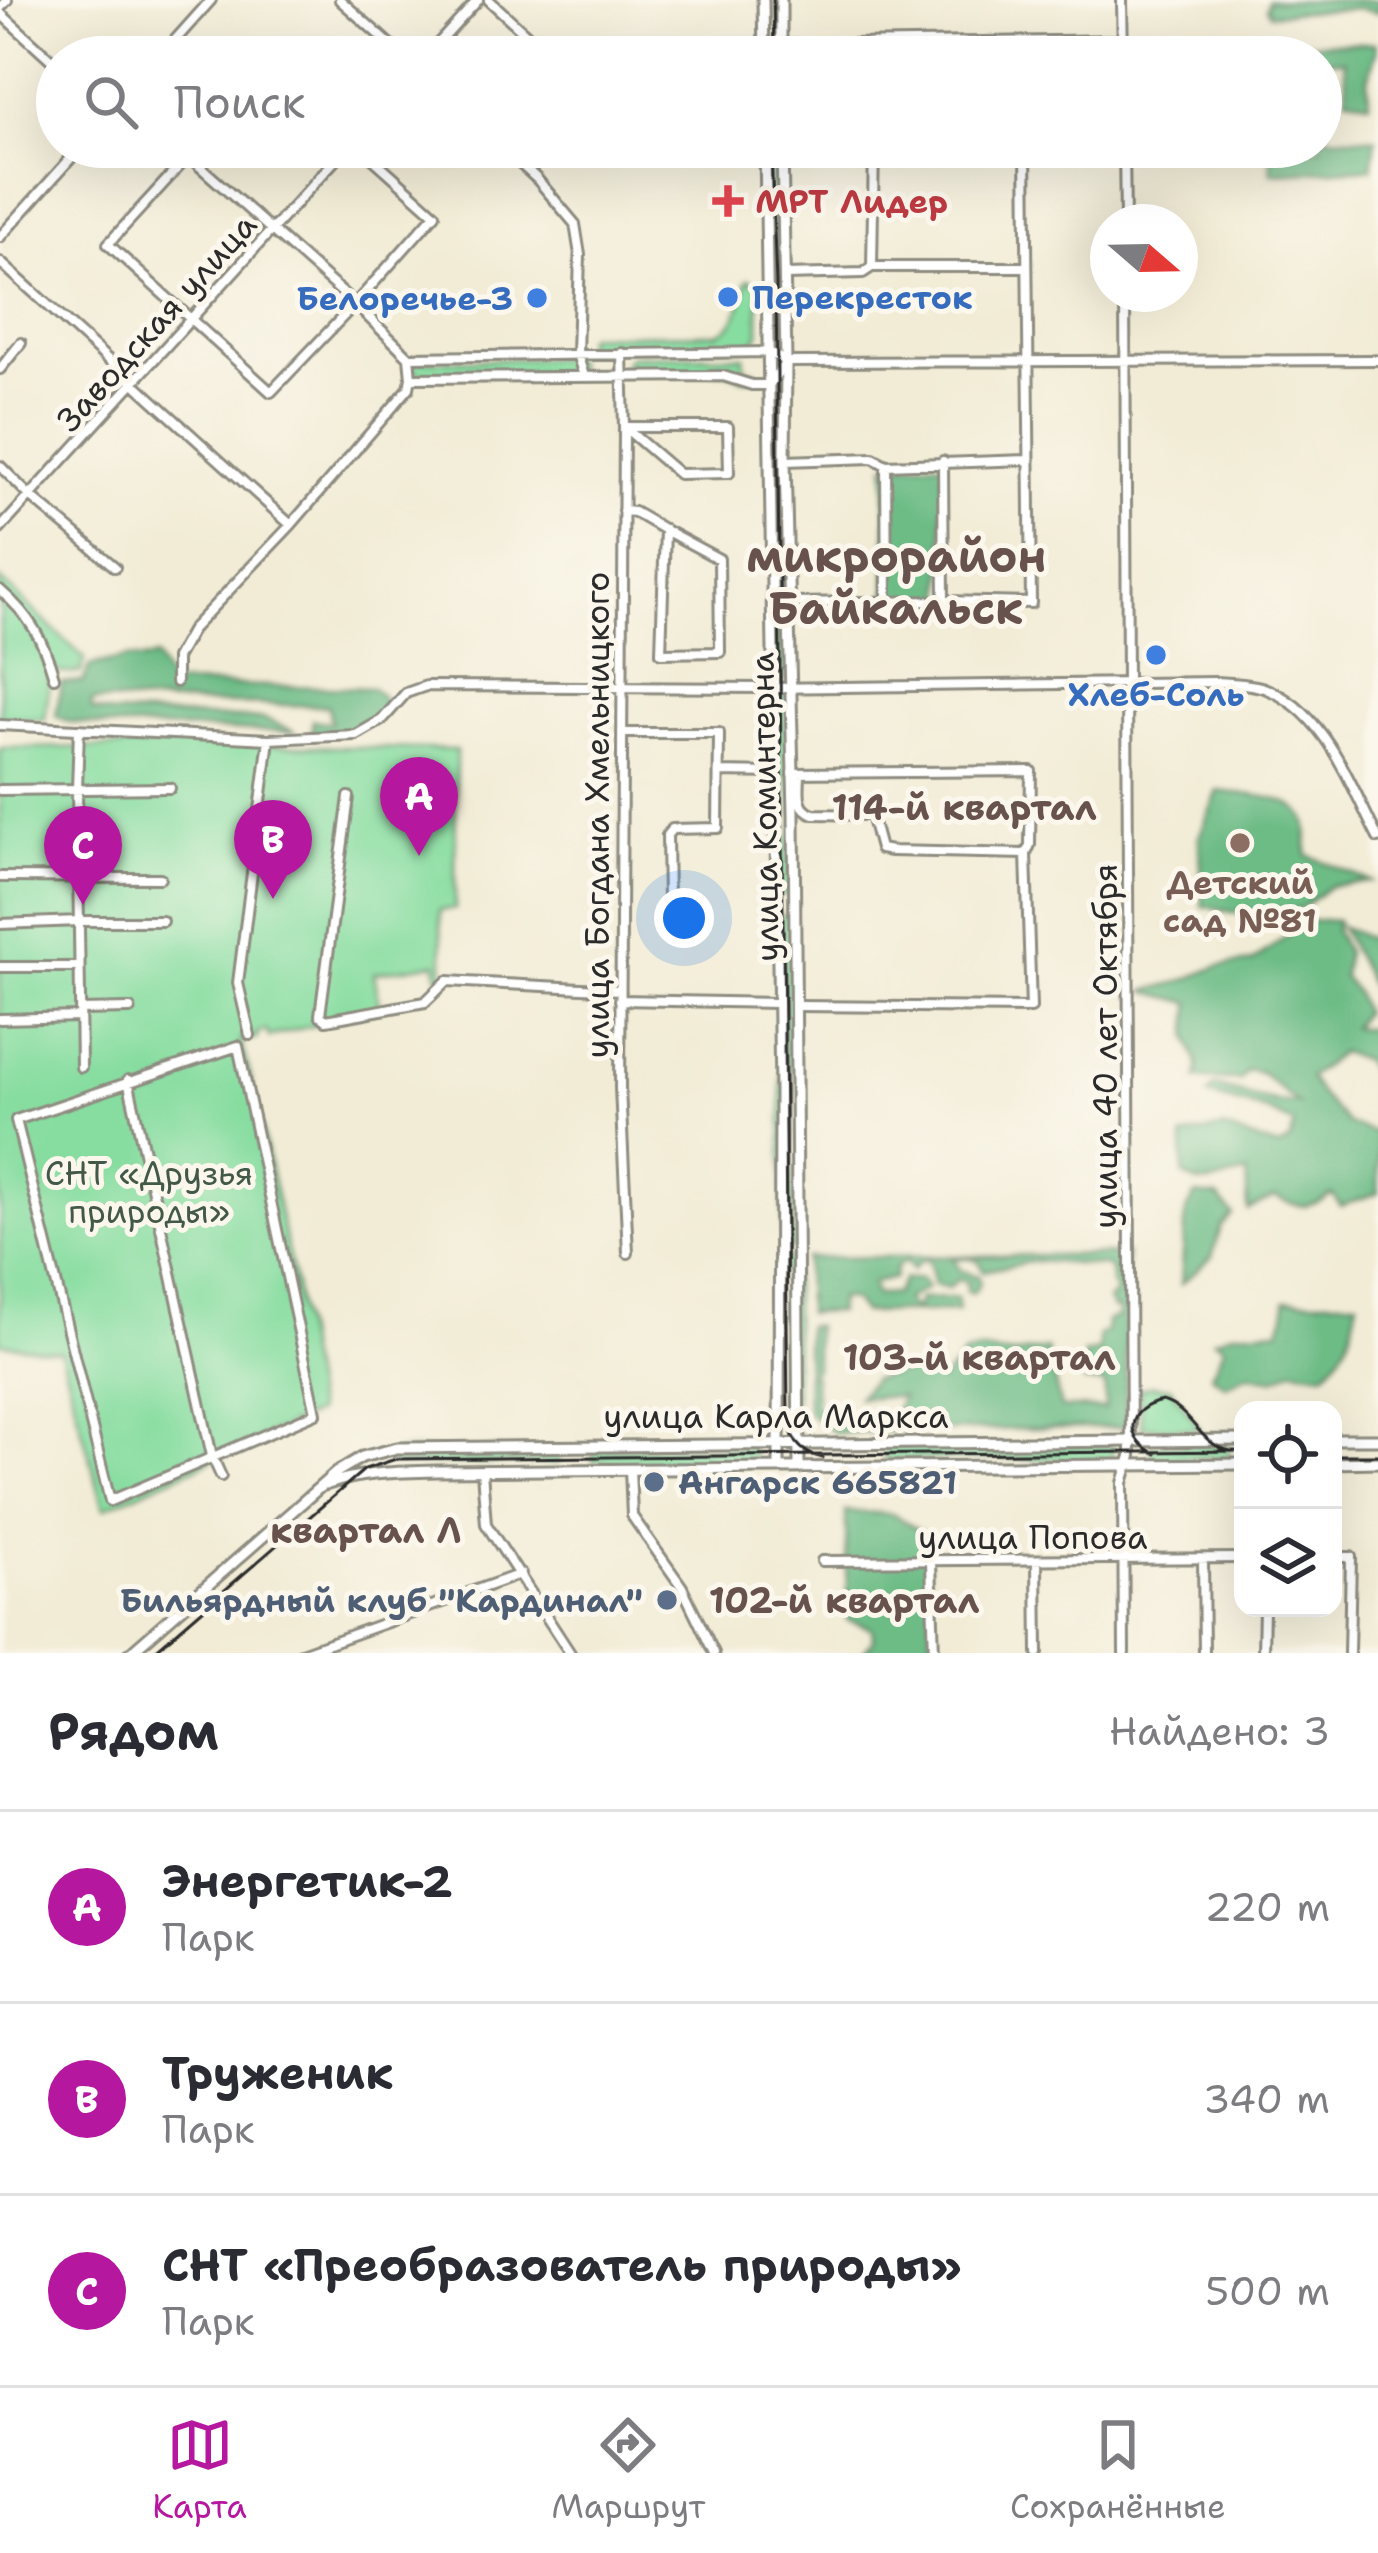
<!DOCTYPE html>
<html lang="ru">
<meta charset="utf-8">
<style>
body{margin:0;font-family:"Shantell Sans",sans-serif;background:#f2f2f3;color:#2b2b33}
.controls{position:absolute;right:36px;bottom:36px;display:grid;overflow:hidden;border-radius:24px;box-shadow:0 12px 48px #0002}
.controls button{width:108px;height:108px;display:grid;place-items:center;padding:0;border:0;border-bottom:3px solid #e1e1e2;background:#fff;color:#2b2b33;font:60px sans-serif}
.compass{position:absolute;left:1090px;top:204px;width:108px;height:108px;border-radius:50%;background:#fff;box-shadow:0 12px 48px #0002;rotate:110deg}
.you{position:absolute;left:684px;top:918px;width:42px;height:42px;margin:-30px;border:9px solid #fff;border-radius:50%;background:#1a73e8;box-shadow:0 0 0 18px #1a73e833}
.badge{display:grid;place-items:center;width:78px;height:78px;border-radius:50%;background:#b5179e;color:#fff;font-size:39px;font-weight:700}
.pin{position:absolute;translate:-50% -99px;filter:drop-shadow(0 3px 6px #0008)}
.pin::after{content:'';position:absolute;top:63px;width:42px;height:36px;background:inherit;clip-path:polygon(0 0,100% 0,50% 100%)}
.list{margin:0;padding:0;list-style:none}
h2{display:flex;justify-content:space-between;align-items:center;height:156px;margin:0;padding:0 48px;font-size:51px}
h2 small{font-size:39px;font-weight:400;color:#7c7c81}
.list li{display:grid;grid-template-columns:78px 1fr auto;gap:36px;align-items:center;box-sizing:border-box;height:192px;padding:0 48px;border-top:3px solid #e1e1e2}
.list b{display:block;font-size:45px;white-space:nowrap}
.list p{margin:0;font-size:39px;white-space:nowrap;color:#7c7c81}
.list em{font-size:39px;font-style:normal;color:#7c7c81}
.icon{flex:none;width:66px;height:66px;fill:none;stroke:currentColor;stroke-width:2;stroke-linecap:round;stroke-linejoin:round}
.map{position:relative;flex:none;width:1378px;height:1653px;overflow:hidden}
.search{position:absolute;background:#fff;box-shadow:0 12px 48px #0002;left:36px;right:36px;top:36px;height:132px;display:flex;align-items:center;gap:30px;box-sizing:border-box;padding:0 42px;border-radius:66px;color:#7c7c81;font-size:45px}
.sheet{height:732px;background:#fff}
nav{display:flex;justify-content:space-around;align-items:center;box-sizing:border-box;height:168px;border-top:3px solid #e1e1e2;background:#fff;font-size:33px;color:#7c7c81}
nav a{display:grid;justify-items:center;gap:6px}
nav .on{color:#b5179e}
.map>svg:first-child{display:block}
.green{fill:#87dda0;stroke:#598466;stroke-width:3}
.forest{fill:#6dbc86;stroke:#4c7458;stroke-width:3}
.lines{fill:none;stroke-linecap:round;stroke-linejoin:round}
.minor-casing{stroke:#8e8c80;stroke-width:14}
.tertiary-casing{stroke:#8e8c80;stroke-width:15}
.minor{stroke:#fff;stroke-width:8}
.tertiary{stroke:#fff;stroke-width:9}
.tram{stroke:#2b2b2b;stroke-width:3}
.health-dot{fill:#e0444e;stroke:#fbf7ec;stroke-width:4.5}
.shop-dot{fill:#3f7fe0;stroke:#fbf7ec;stroke-width:4.5}
.education-dot{fill:#8d6e63;stroke:#fbf7ec;stroke-width:4.5}
.service-dot{fill:#5c6f8a;stroke:#fbf7ec;stroke-width:4.5}
.labels{text-anchor:middle;stroke-width:10;stroke-linejoin:round;paint-order:stroke}
.health-label{font-size:33px;font-weight:bold;fill:#be3a42;stroke:#fbf7ec;text-anchor:start}
.shop-label{font-size:33px;font-weight:bold;fill:#366cbe;stroke:#fbf7ec;text-anchor:start}
.street-label{font-size:33px;fill:#2b2b2b;stroke:#fbf7ec}
.education-label{font-size:33px;font-weight:bold;fill:#785e54;stroke:#fbf7ec}
.park-label{font-size:33px;fill:#425848;stroke:#fbf7ec}
.service-label{font-size:33px;font-weight:bold;fill:#4e5e75;stroke:#fbf7ec;text-anchor:start}
.neighbourhood-label{font-size:36px;font-weight:bold;fill:#67524d;stroke:#fbf7ec}
.district-label{font-size:45px;font-weight:bold;fill:#67524d;stroke:#fbf7ec}
</style>
<div class="map">
<svg width="1378" height="1653" viewBox="0 0 1378 1653">
<rect width="100%" height="100%" fill="#fbf7ec"/>
<filter id="ink" filterUnits="userSpaceOnUse"><feTurbulence type="fractalNoise" baseFrequency=".00833" numOctaves="2"/><feDisplacementMap in="SourceGraphic" scale="24" xChannelSelector="R" yChannelSelector="G"/><feConvolveMatrix kernelMatrix="1 2 1 2 8 2 1 2 1" color-interpolation-filters="sRGB"/></filter>
<filter id="wash" filterUnits="userSpaceOnUse"><feTurbulence type="fractalNoise" baseFrequency=".004" numOctaves="4" result="noise"/><feDisplacementMap in="SourceGraphic" scale="48" xChannelSelector="R" yChannelSelector="G"/><feGaussianBlur stdDeviation="2.7" result="paint"/><feColorMatrix in="noise" values="0 0 0 0 0 0 0 0 0 0 0 0 0 0 0 0 0 1.4 0 .05"/><feComposite in="paint" operator="in"/></filter>
<g filter="url(#wash)">
<rect width="100%" height="100%" fill="#f2ecd6"/>
<!-- green -->
<path class="green" d="M769 158H778L781 334H772Z
M750 279 759 288V334L750 346 589 349 585 347V338L588 335 718 333C740 325 741 301 747 281Z
M631 356H744V369L754 370V378H742L725 371H630L624 364Z
M572 358 576 365 574 372 422 374 412 369 415 361Z
M773 389 782 390 786 681 776 680Z
M0 579 85 659 81 672C66 676 62 670 51 673L45 720 0 717Z
M777 693H787L789 895H779Z
M184 743 456 750 455 909 440 910 444 977H438L436 963 374 973 380 1008 269 1037 266 1030 257 1033V1038L240 1041 248 1067 295 1286 316 1413 104 1508 60 1351 0 1343V748L123 747Z
M780 915H789L793 1248H783Z
M793 1258 795 1409H785L783 1259Z
M1151 1386 1171 1387 1200 1429 1142 1427 1139 1389Z
M1151 1445H1229V1457L1150 1458Z
M885 1446H1113L1112 1459 884 1460Z
M753 1447V1461L593 1462V1449Z
M559 1449V1463L392 1465 390 1458 398 1451Z"/>
<!-- forest -->
<path class="forest" d="M1378 0V13L1360 9 1270 14 1266 9 1268 1Z
M1278 43H1375L1376 51 1368 79 1369 103 1347 97 1344 60 1321 61V57H1271Z
M1321 136 1376 138 1372 168 1272 173 1269 147H1321Z
M943 462 944 601 887 602 886 465Z
M155 657 170 684 372 688 387 702C370 731 344 732 312 733L313 720 331 723 328 706 92 701V710L112 714 265 719 295 732 116 727 70 722 56 716 61 683 83 682 90 666 126 658 143 660Z
M1218 791C1241 794 1290 795 1303 815 1310 826 1307 843 1307 855L1370 881 1330 886 1300 909 1235 913 1203 906 1199 837Z
M1322 920 1337 921 1335 931 1346 952 1343 977 1356 993 1363 1012 1352 1027 1375 1030 1378 1081 1363 1060 1341 1052 1309 1077 1322 1097 1349 1125 1378 1133V1193L1341 1206 1332 1194C1308 1210 1300 1209 1275 1197L1248 1210 1246 1173C1223 1178 1204 1192 1183 1175V1137L1223 1128 1278 1148 1290 1141 1294 1124 1267 1111 1208 1095 1214 1086 1274 1102 1298 1104 1261 1073 1247 1070 1240 1080 1197 1079 1198 1065 1189 1037 1191 1003 1144 991 1183 981 1219 966 1253 962 1305 922Z
M1340 926 1378 943V1001Z
M1196 1195 1218 1197 1233 1215 1221 1227 1212 1257 1181 1284 1186 1211Z
M1126 1254V1427L835 1433 807 1412 806 1326H815V1369L810 1374 814 1377 815 1406 836 1424 847 1426 849 1422 893 1417 901 1397H858L873 1379 927 1368 940 1382 966 1354 982 1351 1013 1355 1047 1349 1061 1408 1105 1409V1384L1085 1382 1084 1354 1099 1351V1335L1106 1332 1107 1321 1117 1318 1119 1310 1113 1309 1108 1301 1116 1292 1111 1284 1112 1272 1106 1266 1035 1261 983 1271 977 1259 953 1258 960 1270 978 1276 980 1283 973 1294 966 1292 967 1282 958 1279 949 1288 934 1285 928 1260 919 1262 912 1270 906 1261 896 1267 894 1278 872 1283 875 1295 895 1294 904 1279H921L927 1288 905 1300 912 1308 917 1307 919 1299 957 1298 958 1311 862 1313 852 1300 839 1298 837 1312 806 1313 805 1258Z
M1285 1300H1358C1352 1333 1349 1349 1324 1373L1294 1369 1274 1379 1248 1374 1226 1385 1211 1375 1225 1346 1214 1339 1233 1332 1279 1329 1285 1315Z
M846 1511 892 1514 923 1533 928 1558 932 1653H863L873 1640 872 1628 847 1620Z"/>
</g>
<g filter="url(#ink)">
<g class="lines">
<defs>
<path id="minor" d="M340 0 404 57
M489 0 551 57
M1122 0 1123 57
M0 8 7 0
M0 13 57 65
M781 45 1122 40
M160 57 211 0
M426 57 478 0
M178 147 355 304 409 357
M197 147 108 244 271 392 355 304 435 214 360 147
M502 147 537 179 575 224 580 255 577 354 584 376
M1124 147 1125 222
M0 237 81 147
M0 262 291 525
M872 267 874 147
M785 275 863 273 872 267H1027
M622 353 624 427 620 1088 628 1253
M409 357 769 352 786 362
M786 362 1378 360
M0 369 21 343
M411 378 723 376 752 385H769L786 362
M624 427H728L729 473 679 474Z
M785 461 873 458 886 465 1027 460
M943 461 944 601
M886 465 887 602
M0 466 30 496 115 567
M623 511 634 512 665 530 661 653 720 652 719 559 665 530
M0 529 347 147
M0 590C30 616 43 639 54 677
M789 603 944 601 1031 603 1026 147
M176 682V658L193 628 291 525 409 388 411 378 409 357
M0 725 269 739 356 735 382 720 406 693 426 686 766 688 1216 682C1232 683 1249 683 1264 688 1326 711 1350 785 1378 838
M79 729 77 790 81 1067
M622 733H719L718 828 672 829 667 835 668 902
M720 772 775 773
M792 773 1031 771 1030 845 1026 854 1031 1008 795 1006
M800 773C800 790 795 808 814 814L871 815 880 849 891 851 1026 854
M0 790 170 788
M349 797 320 1015 326 1020 425 1002 447 981 620 990
M0 877 160 878
M0 924 80 921H162
M0 967H79
M620 1000 778 1003
M80 1010 130 1009
M0 1019 80 1017
M250 1035 238 983 269 739
M238 1046 316 1413 110 1501 16 1120Z
M128 1080 212 1456 221 1476
M630 1469 632 1516 682 1587 714 1653
M482 1471 486 1524 570 1653
M1333 1557H1351L1349 1653
M1203 1559 1204 1653
M822 1561 1243 1558
M1037 1561 1038 1653
M931 1562 934 1653
M301 1653 521 1574
M1124 1653 1123 1483 1131 1456 1125 294
M1263 1653 1264 1608"/>
<path id="tertiary" d="M763 0 764 57
M781 0V57
M765 147 780 1090 779 1467
M782 147 786 362 785 461 794 813 799 1467
M1333 1439H1378
M1333 1463 1378 1462
M325 1485C361 1472 398 1472 436 1471L1243 1464
M130 1653 337 1472 362 1457 397 1448 1243 1440"/>
</defs>
<!-- minor casing -->
<use href="#minor" class="minor-casing"/>
<!-- tertiary casing -->
<use href="#tertiary" class="tertiary-casing"/>
<!-- minor -->
<use href="#minor" class="minor"/>
<!-- tertiary -->
<use href="#tertiary" class="tertiary"/>
<!-- tram -->
<path class="tram" d="M773 0 774 57
M771 147 776 284 788 1414C790 1438 798 1453 823 1458
M1156 1454C1123 1439 1126 1408 1162 1401 1192 1409 1198 1444 1230 1451
M1333 1455H1378
M152 1653 365 1469 396 1459 1243 1451"/>
</g>
</g>
<!-- markers -->
<path class="health-dot" d="M722 183h12v12h12v12h-12v12h-12v-12h-12v-12h12z"/>
<g class="shop-dot">
<circle cx="728" cy="297" r="12"/>
<circle cx="537" cy="298" r="12"/>
<circle cx="1156" cy="655" r="12"/>
</g>
<circle class="education-dot" cx="1240" cy="843" r="12"/>
<g class="service-dot">
<circle cx="654" cy="1482" r="12"/>
<circle cx="667" cy="1600" r="12"/>
</g>
<g class="labels">
<!-- health labels -->
<g class="health-label">
<text x="755" y="213">МРТ Лидер</text>
</g>
<!-- shop labels -->
<g class="shop-label">
<text x="752" y="309">Перекресток</text>
<text x="513" y="310" text-anchor="end">Белоречье-3</text>
<text x="1156" y="706" text-anchor="middle">Хлеб-Соль</text>
</g>
<!-- street labels -->
<g class="street-label">
<text transform="translate(156 322) rotate(-48)" y="12">Заводская улица</text>
<text transform="translate(764 807) rotate(-91)" y="12">улица Коминтерна</text>
<text transform="translate(597 815) rotate(-90)" y="12">улица Богдана Хмельницкого</text>
<text transform="translate(1105 1046) rotate(-90)" y="12">улица 40 лет Октября</text>
<text x="776" y="1428">улица Карла Маркса</text>
<text x="1033" y="1549">улица Попова</text>
</g>
<!-- education labels -->
<g class="education-label">
<text x="1240" y="894">Детский<tspan x="1240" dy="38">сад №81</tspan></text>
</g>
<!-- park labels -->
<g class="park-label">
<text x="149" y="1185">СНТ «Друзья<tspan x="149" dy="38">природы»</tspan></text>
</g>
<!-- service labels -->
<g class="service-label">
<text x="678" y="1494">Ангарск 665821</text>
<text x="643" y="1612" text-anchor="end">Бильярдный клуб "Кардинал"</text>
</g>
<!-- neighbourhood labels -->
<g class="neighbourhood-label">
<text x="964" y="820">114-й квартал</text>
<text x="979" y="1370">103-й квартал</text>
<text x="366" y="1543">квартал Л</text>
<text x="844" y="1613">102-й квартал</text>
</g>
<!-- district labels -->
<g class="district-label">
<text x="896" y="572">микрорайон<tspan x="896" dy="52">Байкальск</tspan></text>
</g>
</g>
</svg>
<div class="controls">
<button><svg class="icon" aria-label="locate" viewBox="0 0 24 24"><circle cx="12" cy="12" r="6"/><path d="M12 2v4M12 18v4M2 12h4M18 12h4"/></svg></button>
<button><svg class="icon" aria-label="layers" viewBox="0 0 24 24"><path d="M12 4l9 5-9 5-9-5zM3 14l9 5 9-5"/></svg></button>
</div>
<svg class="compass" viewBox="-18 -18 36 36"><path d="M0-13l5 13h-10z" fill="#e53935"/><path d="M0 13l5-13h-10z" fill="#7c7c81"/></svg>
<div class="you"></div>
<div class="pin badge" style="left:419px;top:856px">A</div>
<div class="pin badge" style="left:273px;top:899px">B</div>
<div class="pin badge" style="left:83px;top:905px">C</div>
<div class="search"><svg class="icon" aria-label="search" viewBox="0 0 24 24"><circle cx="10" cy="10" r="6"/><path d="M15 15l6 6"/></svg>Поиск</div>
</div>
<section class="sheet">
<h2>Рядом<small>Найдено: 3</small></h2>
<ul class="list">
<li><span class="badge">A</span><div><b>Энергетик-2</b><p>Парк</p></div><em>220 m</em></li>
<li><span class="badge">B</span><div><b>Труженик</b><p>Парк</p></div><em>340 m</em></li>
<li><span class="badge">C</span><div><b>СНТ «Преобразователь природы»</b><p>Парк</p></div><em>500 m</em></li>
</ul>
</section>
<nav>
<a class="on"><svg class="icon" aria-label="map" viewBox="0 0 24 24"><path d="M3 6l6-2 6 2 6-2v14l-6 2-6-2-6 2zM9 4v14M15 6v14"/></svg>Карта</a>
<a><svg class="icon" aria-label="directions" viewBox="0 0 24 24"><path d="M12 3l9 9-9 9-9-9zM9 14v-3h6M13 9l2 2-2 2"/></svg>Маршрут</a>
<a><svg class="icon" aria-label="saved" viewBox="0 0 24 24"><path d="M7 4h10v16l-5-4-5 4z"/></svg>Сохранённые</a>
</nav>
